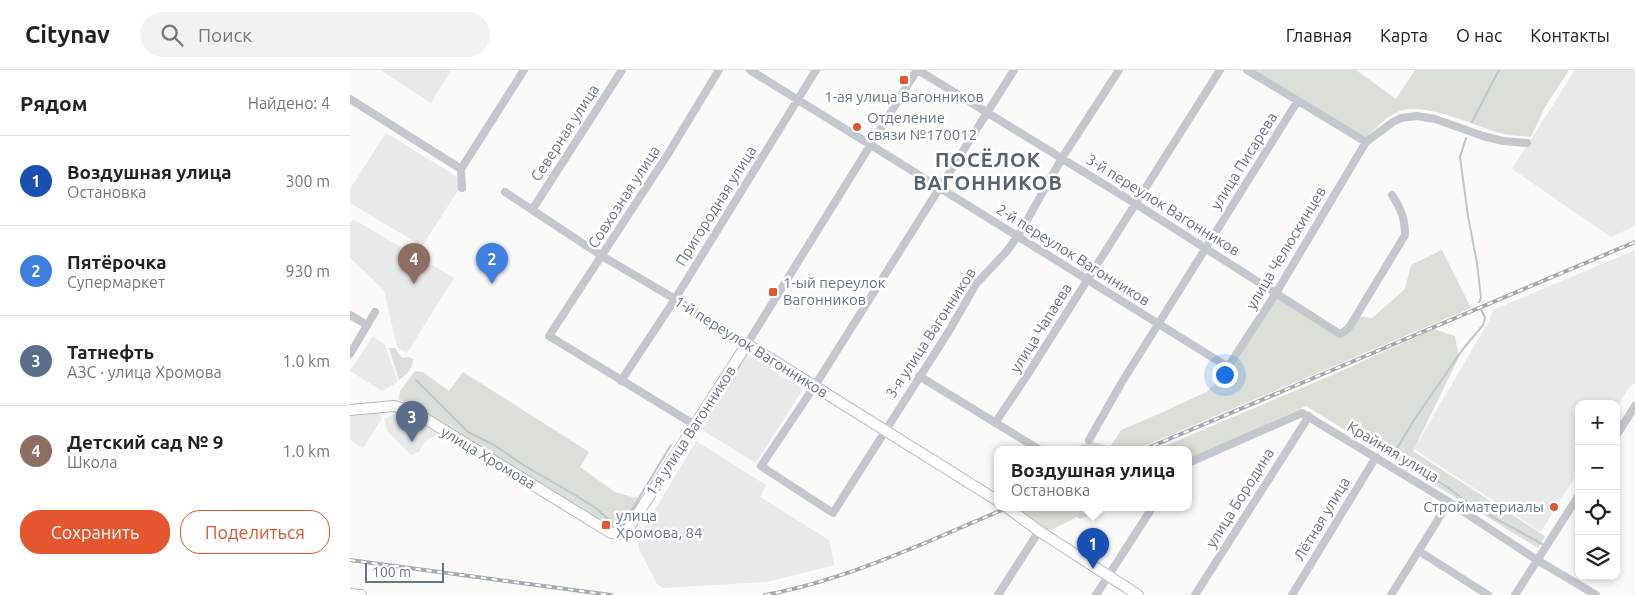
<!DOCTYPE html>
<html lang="ru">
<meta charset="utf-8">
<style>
body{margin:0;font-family:Ubuntu,sans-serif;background:#f2f2f2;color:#222}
.controls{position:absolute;right:15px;bottom:15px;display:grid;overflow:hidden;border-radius:10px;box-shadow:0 2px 8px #0003}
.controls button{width:45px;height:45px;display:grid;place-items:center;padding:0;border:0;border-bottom:1px solid #e0e0e0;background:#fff;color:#222;font:25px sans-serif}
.scale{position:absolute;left:15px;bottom:12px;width:79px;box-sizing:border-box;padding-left:5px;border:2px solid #657683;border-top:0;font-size:14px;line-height:18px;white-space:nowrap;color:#657683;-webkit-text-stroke:4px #fff;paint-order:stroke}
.you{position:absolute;left:874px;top:304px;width:18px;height:18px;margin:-12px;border:4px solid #fff;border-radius:50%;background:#1a73e8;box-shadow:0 0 0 8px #1a73e833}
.badge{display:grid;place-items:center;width:32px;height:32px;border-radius:50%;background:#e4572e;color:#fff;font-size:16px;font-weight:700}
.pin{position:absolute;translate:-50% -41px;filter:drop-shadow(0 1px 2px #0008)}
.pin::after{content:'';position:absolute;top:26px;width:18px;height:15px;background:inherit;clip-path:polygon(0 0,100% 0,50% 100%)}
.popup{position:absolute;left:644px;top:376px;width:198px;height:65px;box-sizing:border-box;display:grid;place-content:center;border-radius:10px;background:#fff;filter:drop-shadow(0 1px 4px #0005);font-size:16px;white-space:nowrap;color:#767676}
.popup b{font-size:19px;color:#222}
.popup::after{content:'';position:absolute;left:50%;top:100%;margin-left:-10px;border:10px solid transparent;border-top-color:#fff}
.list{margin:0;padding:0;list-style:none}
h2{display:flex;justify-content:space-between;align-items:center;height:65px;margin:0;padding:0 20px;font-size:21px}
h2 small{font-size:16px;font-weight:400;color:#767676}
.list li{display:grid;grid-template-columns:32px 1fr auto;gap:15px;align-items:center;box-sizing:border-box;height:90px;padding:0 20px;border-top:1px solid #e0e0e0}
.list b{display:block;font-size:19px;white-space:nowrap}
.list p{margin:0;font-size:16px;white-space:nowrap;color:#767676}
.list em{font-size:16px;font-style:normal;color:#767676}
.actions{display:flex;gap:10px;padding:15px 20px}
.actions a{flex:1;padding:11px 0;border:1px solid #e4572e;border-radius:20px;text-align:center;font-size:18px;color:#e4572e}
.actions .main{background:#e4572e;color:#fff}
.icon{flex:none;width:28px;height:28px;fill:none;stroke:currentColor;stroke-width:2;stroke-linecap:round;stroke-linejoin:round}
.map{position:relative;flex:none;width:1285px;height:525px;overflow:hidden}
header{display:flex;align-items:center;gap:30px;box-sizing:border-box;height:70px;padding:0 25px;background:#fff;border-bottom:1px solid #e0e0e0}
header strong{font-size:24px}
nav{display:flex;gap:28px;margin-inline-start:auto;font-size:18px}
.search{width:350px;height:45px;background:#f2f2f2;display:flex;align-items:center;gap:12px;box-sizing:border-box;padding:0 18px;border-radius:28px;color:#767676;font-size:19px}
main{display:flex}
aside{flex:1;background:#fff}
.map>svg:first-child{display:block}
.built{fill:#e8e9e9}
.green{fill:#dadfd7}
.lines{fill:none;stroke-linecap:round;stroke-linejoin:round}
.stream{stroke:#bbc7cb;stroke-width:2}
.major-casing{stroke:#b5babe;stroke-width:12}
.minor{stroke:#c3c8cc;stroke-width:8}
.major{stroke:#fff;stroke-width:10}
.rail-casing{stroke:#a2aab0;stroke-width:4}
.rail{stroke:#fff;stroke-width:2;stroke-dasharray:5.5;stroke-linecap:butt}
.poi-dot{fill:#e4572e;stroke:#fff;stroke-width:2}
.labels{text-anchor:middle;stroke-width:5;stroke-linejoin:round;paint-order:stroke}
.poi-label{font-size:15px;fill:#657683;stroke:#fff;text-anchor:start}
.street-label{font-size:15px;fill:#657683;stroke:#fff}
.district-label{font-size:20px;font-weight:bold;letter-spacing:1px;fill:#57646e;stroke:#fff}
</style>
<header>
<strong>Citynav</strong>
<div class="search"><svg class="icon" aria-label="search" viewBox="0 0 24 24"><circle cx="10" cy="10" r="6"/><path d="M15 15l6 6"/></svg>Поиск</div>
<nav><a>Главная</a><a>Карта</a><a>О нас</a><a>Контакты</a></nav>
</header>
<main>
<aside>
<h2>Рядом<small>Найдено: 4</small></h2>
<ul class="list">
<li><span class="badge" style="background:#1a4fb4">1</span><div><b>Воздушная улица</b><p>Остановка</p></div><em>300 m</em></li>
<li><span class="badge" style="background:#3f7fe0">2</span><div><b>Пятёрочка</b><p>Супермаркет</p></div><em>930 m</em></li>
<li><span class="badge" style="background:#5c6f8a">3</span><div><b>Татнефть</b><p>АЗС · улица Хромова</p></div><em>1.0 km</em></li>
<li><span class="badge" style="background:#8d6e63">4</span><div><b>Детский сад № 9</b><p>Школа</p></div><em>1.0 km</em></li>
</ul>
<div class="actions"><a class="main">Сохранить</a><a>Поделиться</a></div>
</aside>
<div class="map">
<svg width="1285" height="525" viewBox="0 0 1285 525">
<rect width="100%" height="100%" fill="#fafaf8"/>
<!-- built -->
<path class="built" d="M30 0H101L81 33Z
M1225 0H1285V156L1261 167 1162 99Z
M36 63 106 106 111 116 72 176 0 133V119Z
M3 149 104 208 57 283 47 277 34 220 0 188V154Z
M1285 180V314L1279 317 1266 339V334H1229V400L1191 462 1064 379 1140 249 1143 240Z
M23 266 35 275 48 312 32 321 0 301Z
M396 284 453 319 406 393 352 360Z
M29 341 32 348 13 378 0 370V344Z
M52 341 61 345 89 364 75 371 69 382 61 385 37 361 34 349Z
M346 371 416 415 410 427 479 470 484 495 416 512 313 518 307 514 289 479 288 468Z"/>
<!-- green -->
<path class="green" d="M904 0H1006L1046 29 1065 0H1219L1195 37 1181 67C1172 66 1163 66 1154 64 1126 57 1077 32 1050 41 1036 46 1026 58 1016 68Z
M1092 180 1121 238 785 380H719L741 371 760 377 771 360 811 343 856 322 882 298 926 225 990 267 1008 246 1022 248 1055 219 1061 195Z
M1084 259 1105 266 1109 287 1063 381 1195 466 1188 478 956 336 838 391V380H805L980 306Z
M39 278H45L52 288 59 287 63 289C63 299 56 305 49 310Z
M65 301 73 302 99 321 113 302 239 382 230 397 265 422 293 430 272 460 261 458 67 339 49 329 50 321Z
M670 438H758L730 449 727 447 699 461 668 439Z"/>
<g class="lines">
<!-- stream -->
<path class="stream" d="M1122 52 1149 0
M1116 68 1110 87 1118 146 1127 193 1131 228 1129 232
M1131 239 1135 248 1133 255 1113 279 1064 350 1046 380 1053 389 1097 417 1121 435 1192 474
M66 310 118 362 144 375 175 396 225 425 247 439 262 453
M267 455 272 456 321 375"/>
<defs>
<path id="major" d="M0 340 44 336 63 341 261 463 269 464 278 459 397 274 648 431
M658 438 689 461 788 525
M0 524 11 525"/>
</defs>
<!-- major casing -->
<use href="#major" class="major-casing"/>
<!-- minor -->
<path class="minor" d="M400 0 878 297 926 223 1016 72 1043 52 1051 48 1067 46 1085 49 1133 66 1153 71 1177 73
M568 0 786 134 990 264 995 261 1000 256 1055 165C1055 148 1051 139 1042 125
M664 0 464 317 411 396 483 443 599 261 626 214 656 182 668 166 712 88 769 0
M897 0 1016 72
M0 29 111 99
M112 118 111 99 174 0
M155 122 252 186 325 229 397 274 567 0
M182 140 272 0
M0 245 17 255
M0 284 25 242
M569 306 690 380
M271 311 325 229 466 0
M645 353 676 307 870 0
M345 355 199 266 318 84 369 0
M1266 366 1285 336
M739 370 772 312 947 32
M838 393 952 343 1099 432 1187 490 1246 525
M1069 481 1138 525
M648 525 689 461
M746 525 802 438
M845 525 959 346
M942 525 1026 387
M1041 525 1099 432
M1165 525 1229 425"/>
<!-- major -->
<use href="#major" class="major"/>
<defs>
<path id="rail" d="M793 380 1285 172
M0 490 261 525
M415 525C500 509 578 471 657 438"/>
</defs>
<!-- rail casing -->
<use href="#rail" class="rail-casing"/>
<!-- rail -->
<use href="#rail" class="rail"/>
</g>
<!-- markers -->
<g class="poi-dot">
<rect x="549" y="5" width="10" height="10" rx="2.5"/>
<circle cx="507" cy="57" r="5"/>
<rect x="418" y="217" width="10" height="10" rx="2.5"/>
<circle cx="1204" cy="437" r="5"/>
<rect x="251" y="450" width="10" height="10" rx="2.5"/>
</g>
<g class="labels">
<!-- poi labels -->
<g class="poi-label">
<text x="554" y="32" text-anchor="middle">1-ая улица Вагонников</text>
<text x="517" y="53">Отделение<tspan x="517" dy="17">связи №170012</tspan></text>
<text x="433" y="218">1-ый переулок<tspan x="433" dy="17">Вагонников</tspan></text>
<text x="1194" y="442" text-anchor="end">Стройматериалы</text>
<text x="266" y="451">улица<tspan x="266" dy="17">Хромова, 84</tspan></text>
</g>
<!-- street labels -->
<g class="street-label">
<text transform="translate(215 63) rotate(-57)" y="5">Северная улица</text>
<text transform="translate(894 91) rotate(-58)" y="5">улица Писарева</text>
<text transform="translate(274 127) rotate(-57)" y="5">Совхозная улица</text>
<text transform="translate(813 135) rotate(32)" y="5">3-й переулок Вагонников</text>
<text transform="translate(366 136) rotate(-58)" y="5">Пригородная улица</text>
<text transform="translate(936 178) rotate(-59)" y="5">улица Челюскинцев</text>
<text transform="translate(723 185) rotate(32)" y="5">2-й переулок Вагонников</text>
<text transform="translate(691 258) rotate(-58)" y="5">улица Чапаева</text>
<text transform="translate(581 263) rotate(-57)" y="5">3-я улица Вагонников</text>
<text transform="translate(401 277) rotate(32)" y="5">1-й переулок Вагонников</text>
<text transform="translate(341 361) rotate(-57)" y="5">1-я улица Вагонников</text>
<text transform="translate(1043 382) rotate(31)" y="5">Крайняя улица</text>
<text transform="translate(138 388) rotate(31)" y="5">улица Хромова</text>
<text transform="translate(890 428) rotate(-58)" y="5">улица Бородина</text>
<text transform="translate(972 449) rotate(-59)" y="5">Лётная улица</text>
</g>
<!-- district labels -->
<g class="district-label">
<text x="638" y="97">ПОСЁЛОК<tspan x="638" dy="23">ВАГОННИКОВ</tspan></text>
</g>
</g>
</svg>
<div class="controls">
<button>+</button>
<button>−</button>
<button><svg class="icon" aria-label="locate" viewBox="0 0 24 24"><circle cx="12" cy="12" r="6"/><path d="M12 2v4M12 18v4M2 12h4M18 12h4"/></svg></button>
<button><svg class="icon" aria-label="layers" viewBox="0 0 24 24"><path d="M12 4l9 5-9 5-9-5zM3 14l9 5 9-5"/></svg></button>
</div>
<div class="scale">100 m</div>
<div class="you"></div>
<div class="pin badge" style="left:743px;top:499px;background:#1a4fb4">1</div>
<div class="popup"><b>Воздушная улица</b>Остановка</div>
<div class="pin badge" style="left:142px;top:214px;background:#3f7fe0">2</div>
<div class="pin badge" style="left:62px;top:372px;background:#5c6f8a">3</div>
<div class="pin badge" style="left:64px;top:214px;background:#8d6e63">4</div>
</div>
</main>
